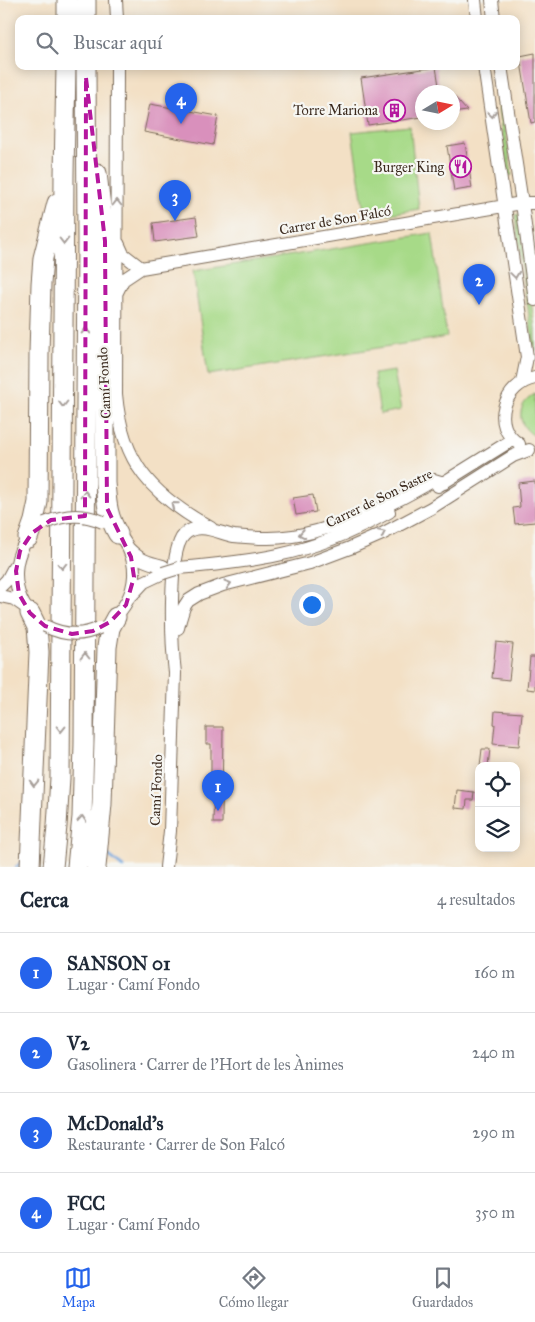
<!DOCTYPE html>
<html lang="es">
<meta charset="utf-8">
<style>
body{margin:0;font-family:"IM FELL Great Primer",serif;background:#f6f6f7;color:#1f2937}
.controls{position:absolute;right:15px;bottom:15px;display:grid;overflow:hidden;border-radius:10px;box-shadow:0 2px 12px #0003}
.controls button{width:45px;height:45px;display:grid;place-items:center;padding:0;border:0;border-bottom:1px solid #e0e1e3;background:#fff;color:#1f2937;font:25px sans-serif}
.compass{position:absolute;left:415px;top:85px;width:45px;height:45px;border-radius:50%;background:#fff;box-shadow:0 2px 12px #0003;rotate:80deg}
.you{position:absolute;left:311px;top:604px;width:18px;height:18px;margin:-12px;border:4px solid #fff;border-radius:50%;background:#1a73e8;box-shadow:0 0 0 8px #1a73e833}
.badge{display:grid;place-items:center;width:32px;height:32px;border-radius:50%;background:#2563eb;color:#fff;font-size:16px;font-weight:700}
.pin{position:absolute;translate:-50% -41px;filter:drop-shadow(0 1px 2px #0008)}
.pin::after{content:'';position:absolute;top:26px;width:18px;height:15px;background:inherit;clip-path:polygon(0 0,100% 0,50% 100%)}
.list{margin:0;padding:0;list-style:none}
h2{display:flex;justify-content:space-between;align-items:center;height:65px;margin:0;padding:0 20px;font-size:21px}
h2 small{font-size:16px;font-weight:400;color:#747a83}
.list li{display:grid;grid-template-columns:32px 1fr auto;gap:15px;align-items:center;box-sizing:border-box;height:80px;padding:0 20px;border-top:1px solid #e0e1e3}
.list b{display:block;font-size:19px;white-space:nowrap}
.list p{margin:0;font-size:16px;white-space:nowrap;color:#747a83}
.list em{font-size:16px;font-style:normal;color:#747a83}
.icon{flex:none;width:28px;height:28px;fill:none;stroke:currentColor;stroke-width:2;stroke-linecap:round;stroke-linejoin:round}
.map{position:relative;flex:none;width:535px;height:867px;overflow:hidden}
.search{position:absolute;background:#fff;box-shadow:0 2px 12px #0003;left:15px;right:15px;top:15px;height:55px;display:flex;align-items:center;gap:12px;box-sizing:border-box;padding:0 18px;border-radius:10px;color:#747a83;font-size:19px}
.sheet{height:385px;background:#fff}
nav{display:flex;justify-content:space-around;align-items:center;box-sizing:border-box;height:70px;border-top:1px solid #e0e1e3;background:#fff;font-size:14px;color:#747a83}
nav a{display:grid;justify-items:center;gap:2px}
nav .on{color:#2563eb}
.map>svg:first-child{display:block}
.green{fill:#a7da88;stroke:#718253}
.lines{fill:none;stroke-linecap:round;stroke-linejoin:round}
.stream{stroke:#6ea3db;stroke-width:3}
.building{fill:#d990bc}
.minor-casing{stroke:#7b6a58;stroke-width:14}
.highway-casing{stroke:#7b6a58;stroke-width:21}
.minor{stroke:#fff;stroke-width:12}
.highway{stroke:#fff;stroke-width:19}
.minor-bridge-casing{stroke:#7b6a58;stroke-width:14;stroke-linecap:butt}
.minor-bridge{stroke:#fff;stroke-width:12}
.oneway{stroke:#a79f9a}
.marked{fill:none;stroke:#b5179e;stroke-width:4;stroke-dasharray:10 6;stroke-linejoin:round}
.labels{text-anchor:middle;stroke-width:4.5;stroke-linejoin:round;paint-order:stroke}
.poi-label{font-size:14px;fill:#3b2a1e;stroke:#f6f6f2;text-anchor:end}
.street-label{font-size:14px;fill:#3b2a1e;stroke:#f6f6f2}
</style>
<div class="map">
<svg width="535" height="867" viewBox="0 0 535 867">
<rect width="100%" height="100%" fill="#f6f6f2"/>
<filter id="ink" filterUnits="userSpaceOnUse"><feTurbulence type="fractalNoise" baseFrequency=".02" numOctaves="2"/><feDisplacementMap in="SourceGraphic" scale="10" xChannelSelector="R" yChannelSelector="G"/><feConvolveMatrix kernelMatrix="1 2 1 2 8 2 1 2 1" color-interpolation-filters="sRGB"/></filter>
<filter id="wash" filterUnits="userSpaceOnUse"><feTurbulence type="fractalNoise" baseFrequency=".0096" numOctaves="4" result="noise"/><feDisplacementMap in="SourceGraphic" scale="20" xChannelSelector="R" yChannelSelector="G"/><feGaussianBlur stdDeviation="1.12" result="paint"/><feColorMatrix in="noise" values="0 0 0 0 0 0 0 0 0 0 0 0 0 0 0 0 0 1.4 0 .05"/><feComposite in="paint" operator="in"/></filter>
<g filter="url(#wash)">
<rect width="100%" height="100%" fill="#f3e0c5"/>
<!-- green -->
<path class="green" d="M492 66H497L512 175 508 176Z
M410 126 419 209 365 218 352 132Z
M519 214 535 329V351H534L515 215Z
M432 233 447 337 208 375 193 271Z
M394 371 401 410 380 414 374 374Z
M535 394V436C516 426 516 404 535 394Z"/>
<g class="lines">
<!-- stream -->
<path class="stream" d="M108 855 123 867
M16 867 24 861"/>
</g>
<g id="blocks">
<!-- building -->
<path class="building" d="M535 53V122L531 123 520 56Z
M436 67 440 92H422V117L368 125 361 78Z
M452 94 467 111 452 113Z
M150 104 218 116 213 145 144 132Z
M465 143 472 188 454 191 447 146Z
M196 217 199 236 155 242 153 223Z
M535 481V522L515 524 513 508 520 507 518 483Z
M313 495 316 512 296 515 293 498Z
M496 642 513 644 509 680 492 678Z
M530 657H535V690L527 689Z
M495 711 522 713 519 746 493 744 495 724H494Z
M206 727H223L222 823H213L214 785H211V744H206Z
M482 749H490L488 766H480Z
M457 790 474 792 473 800H467L466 809 455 808Z"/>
</g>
</g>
<g filter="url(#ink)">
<use href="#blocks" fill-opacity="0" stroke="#7b6a58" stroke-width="1"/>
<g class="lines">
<defs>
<path id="minor" d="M116 0 117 19
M475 0 477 19
M492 0 494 19
M117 66 116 394C122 464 152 495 211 528
M484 66 527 357 522 382
M501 66 522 203 535 300
M118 243 123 254 141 268
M117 292 123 280 141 268 522 203H535
M519 444C490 426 504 384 535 378
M438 486 512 440
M33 532C10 557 10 594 35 619
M128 548C140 560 146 562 163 566
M179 568C212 565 246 562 278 555 317 547 355 531 389 512
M0 587 7 580 14 567
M132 595 144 582 163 573
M0 596 14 599 24 606
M110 622C140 595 143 557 113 528
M178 628 180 620 184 607 188 601 199 594 223 585 310 563 350 548 382 534 431 508 513 456 529 450
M166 867 170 831 175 673C172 648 167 552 184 535 198 521 218 533 234 536 245 537 257 538 268 538 301 538 333 527 363 515 371 512 380 509 388 505 404 497 419 489 434 480L444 483"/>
<path id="highway" d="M86 0V19
M67 19V0
M97 173 105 241V483C107 504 107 515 118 534
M28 538 34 521 38 502 39 353 41 284 43 258 57 203
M30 867 39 652 37 627 30 613
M53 867 57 826 60 778 64 175 66 66
M77 867 82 817 84 744 87 239 86 66
M96 867 102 804 107 647 110 628 116 617"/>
</defs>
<!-- minor casing -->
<use href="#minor" class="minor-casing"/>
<!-- highway casing -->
<use href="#highway" class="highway-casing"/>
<!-- minor -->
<use href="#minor" class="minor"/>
<!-- highway -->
<use href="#highway" class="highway"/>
<defs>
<path id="minor-bridge" d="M45 523C65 514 83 513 103 522
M163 573 179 568
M45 626C63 635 81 637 99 628"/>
</defs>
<!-- minor-bridge casing -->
<use href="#minor-bridge" class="minor-bridge-casing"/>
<!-- minor-bridge -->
<use href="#minor-bridge" class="minor-bridge"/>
</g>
<!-- one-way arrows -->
<defs><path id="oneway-chevron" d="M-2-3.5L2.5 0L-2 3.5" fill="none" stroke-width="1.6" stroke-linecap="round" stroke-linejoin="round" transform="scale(1.25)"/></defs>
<g class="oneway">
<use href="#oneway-chevron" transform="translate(492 114) rotate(82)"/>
<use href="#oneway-chevron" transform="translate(117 203) rotate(-90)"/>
<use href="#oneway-chevron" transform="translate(64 241) rotate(90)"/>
<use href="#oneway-chevron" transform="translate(515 275) rotate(82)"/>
<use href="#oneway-chevron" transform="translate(86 331) rotate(-90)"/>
<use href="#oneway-chevron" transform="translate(63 404) rotate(90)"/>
<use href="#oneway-chevron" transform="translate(85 494) rotate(-90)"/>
<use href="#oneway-chevron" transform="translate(174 505) rotate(-141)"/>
<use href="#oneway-chevron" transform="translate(382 533) rotate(-26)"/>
<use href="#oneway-chevron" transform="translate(302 534) rotate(170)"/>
<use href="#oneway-chevron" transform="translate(62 566) rotate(90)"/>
<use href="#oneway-chevron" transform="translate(228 584) rotate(-16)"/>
<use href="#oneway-chevron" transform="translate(85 656) rotate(-90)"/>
<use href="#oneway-chevron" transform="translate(61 729) rotate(91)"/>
<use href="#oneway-chevron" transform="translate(34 783) rotate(92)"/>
<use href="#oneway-chevron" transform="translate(82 819) rotate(-86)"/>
</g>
</g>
<!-- marked area -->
<path class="marked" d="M86 78 105 241 107 508 131 557 134 577 126 605 110 622 93 631 72 634 45 626 30 613 19 594 16 571 20 551 32 533 51 520 85 516Z"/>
<!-- icons -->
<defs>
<symbol id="building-ring" viewBox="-11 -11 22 22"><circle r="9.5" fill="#f6f6f2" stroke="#b5179e" stroke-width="1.5"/><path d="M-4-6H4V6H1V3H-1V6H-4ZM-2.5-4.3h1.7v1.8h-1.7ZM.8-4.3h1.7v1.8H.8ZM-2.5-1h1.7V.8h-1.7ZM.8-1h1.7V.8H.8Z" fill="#b5179e"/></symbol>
<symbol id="restaurant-ring" viewBox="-11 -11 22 22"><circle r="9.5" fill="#f6f6f2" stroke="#b5179e" stroke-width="1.5"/><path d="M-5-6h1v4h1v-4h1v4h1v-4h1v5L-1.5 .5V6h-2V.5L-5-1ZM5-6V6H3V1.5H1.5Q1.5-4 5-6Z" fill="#b5179e"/></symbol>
</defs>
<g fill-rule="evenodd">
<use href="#building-ring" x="382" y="98" width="25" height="25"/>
<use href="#restaurant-ring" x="448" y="154" width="25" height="25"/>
</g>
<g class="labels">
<!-- poi labels -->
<g class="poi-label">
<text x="378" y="115">Torre Mariona</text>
<text x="444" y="172">Burger King</text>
</g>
<!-- street labels -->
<g class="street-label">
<text transform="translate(335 220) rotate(-10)" y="5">Carrer de Son Falcó</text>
<text transform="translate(104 383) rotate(-93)" y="5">Camí Fondo</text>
<text transform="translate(379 498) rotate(-26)" y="5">Carrer de Son Sastre</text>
<text transform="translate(156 790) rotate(-88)" y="5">Camí Fondo</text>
</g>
</g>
</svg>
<div class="controls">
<button><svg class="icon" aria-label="locate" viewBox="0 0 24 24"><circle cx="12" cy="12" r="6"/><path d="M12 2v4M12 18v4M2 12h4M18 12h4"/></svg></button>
<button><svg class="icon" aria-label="layers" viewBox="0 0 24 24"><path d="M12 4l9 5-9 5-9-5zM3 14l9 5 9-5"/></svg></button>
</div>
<svg class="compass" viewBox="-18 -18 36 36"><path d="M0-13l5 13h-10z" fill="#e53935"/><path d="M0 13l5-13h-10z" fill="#747a83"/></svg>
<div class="you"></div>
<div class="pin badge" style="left:218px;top:811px">1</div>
<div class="pin badge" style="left:479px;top:305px">2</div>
<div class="pin badge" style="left:175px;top:221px">3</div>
<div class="pin badge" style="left:181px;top:124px">4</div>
<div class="search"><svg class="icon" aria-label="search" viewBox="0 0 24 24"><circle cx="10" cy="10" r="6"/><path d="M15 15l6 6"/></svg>Buscar aquí</div>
</div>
<section class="sheet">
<h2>Cerca<small>4 resultados</small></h2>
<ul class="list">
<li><span class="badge">1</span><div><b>SANSON 01</b><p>Lugar · Camí Fondo</p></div><em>160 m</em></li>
<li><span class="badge">2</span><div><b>V2</b><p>Gasolinera · Carrer de l'Hort de les Ànimes</p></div><em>240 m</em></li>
<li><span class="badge">3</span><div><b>McDonald's</b><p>Restaurante · Carrer de Son Falcó</p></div><em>290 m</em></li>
<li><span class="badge">4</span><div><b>FCC</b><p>Lugar · Camí Fondo</p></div><em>350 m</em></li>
</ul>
</section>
<nav>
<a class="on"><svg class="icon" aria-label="map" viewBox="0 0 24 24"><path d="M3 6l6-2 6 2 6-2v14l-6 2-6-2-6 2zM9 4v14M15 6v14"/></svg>Mapa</a>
<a><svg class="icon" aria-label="directions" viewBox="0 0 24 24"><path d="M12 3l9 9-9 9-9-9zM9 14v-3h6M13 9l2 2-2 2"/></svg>Cómo llegar</a>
<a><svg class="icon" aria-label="saved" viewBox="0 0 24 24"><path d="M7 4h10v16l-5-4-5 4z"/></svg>Guardados</a>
</nav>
